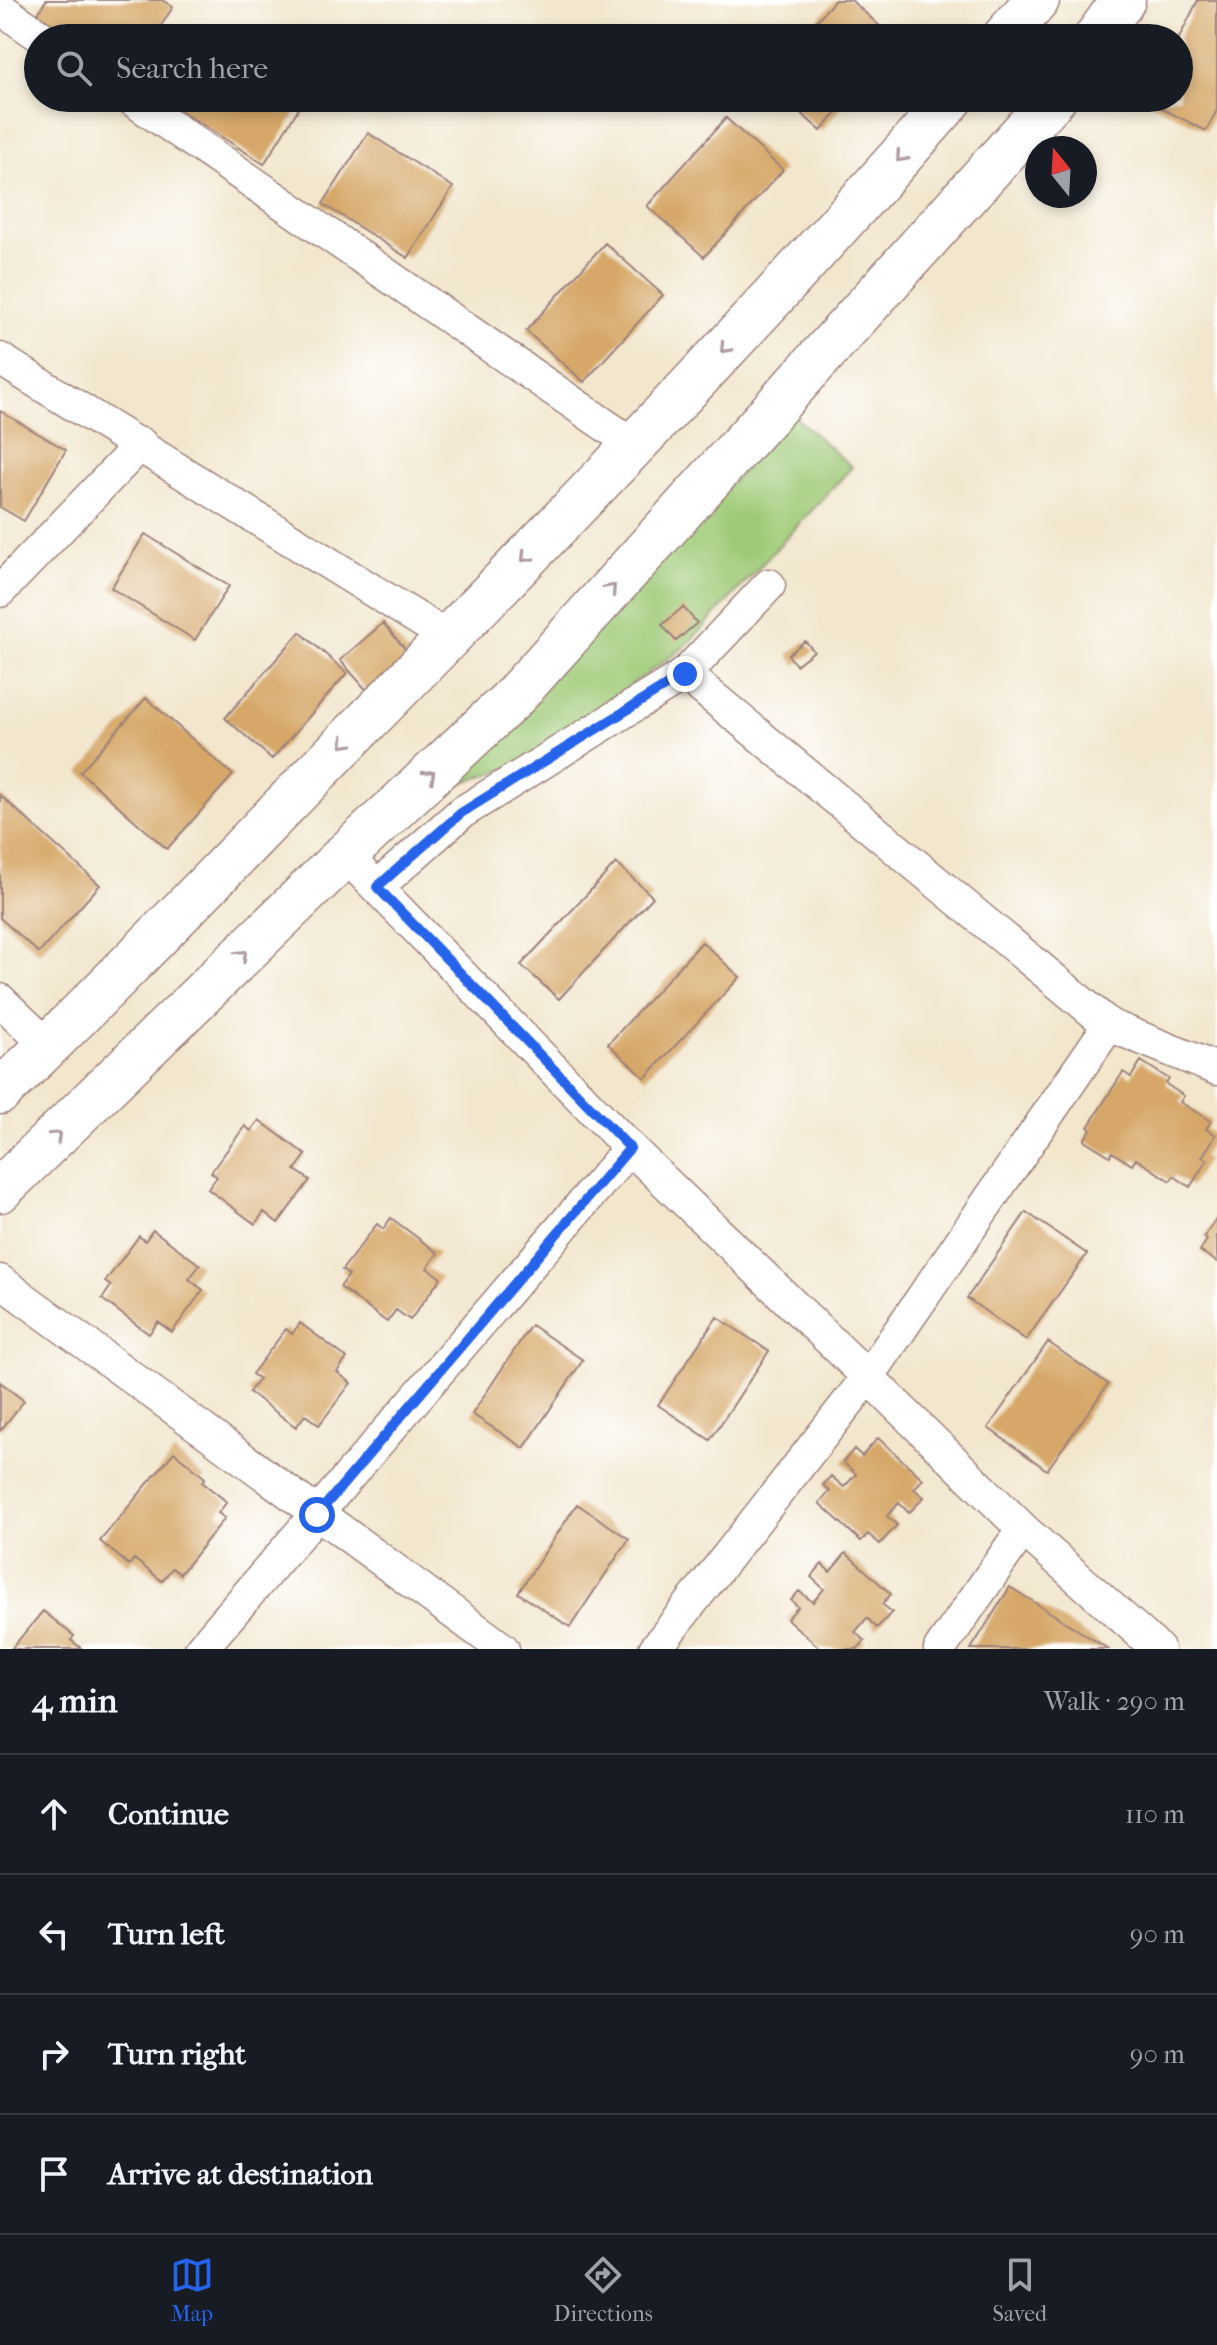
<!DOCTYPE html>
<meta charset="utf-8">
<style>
body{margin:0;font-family:"IM FELL French Canon",serif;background:#20242c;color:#f1f3f6}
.compass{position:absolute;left:1025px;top:136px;width:72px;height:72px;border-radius:50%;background:#171b24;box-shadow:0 4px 12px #0003;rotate:342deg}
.stop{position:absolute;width:24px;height:24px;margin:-18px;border:6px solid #2563eb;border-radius:50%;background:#fff}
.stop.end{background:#2563eb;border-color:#fff;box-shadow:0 2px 8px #0008}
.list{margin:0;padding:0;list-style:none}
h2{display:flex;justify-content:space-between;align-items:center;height:104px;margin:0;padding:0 32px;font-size:34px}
h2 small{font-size:26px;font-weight:400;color:#9ea1a6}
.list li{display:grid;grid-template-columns:52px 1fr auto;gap:24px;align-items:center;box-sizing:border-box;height:120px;padding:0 32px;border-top:2px solid #363941}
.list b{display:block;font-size:30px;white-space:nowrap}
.list em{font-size:26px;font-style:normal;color:#9ea1a6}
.icon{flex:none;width:44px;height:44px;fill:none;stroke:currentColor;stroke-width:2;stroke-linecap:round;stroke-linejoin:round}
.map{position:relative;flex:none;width:1217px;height:1649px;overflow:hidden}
.search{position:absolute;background:#171b24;box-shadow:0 4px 12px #0003;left:24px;right:24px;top:24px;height:88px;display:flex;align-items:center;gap:20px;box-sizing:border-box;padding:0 28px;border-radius:44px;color:#9ea1a6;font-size:30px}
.sheet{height:584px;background:#171b24}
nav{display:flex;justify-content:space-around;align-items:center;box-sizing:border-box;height:112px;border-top:2px solid #363941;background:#171b24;font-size:22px;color:#9ea1a6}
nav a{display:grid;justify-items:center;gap:4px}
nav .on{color:#2563eb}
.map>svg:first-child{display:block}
.green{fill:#9ec975;stroke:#747450;stroke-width:2}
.building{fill:#d6a768}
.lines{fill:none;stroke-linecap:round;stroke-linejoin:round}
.minor-casing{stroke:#9e827c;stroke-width:35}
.secondary-casing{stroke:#9e827c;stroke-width:47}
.minor{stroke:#fff;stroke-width:32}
.secondary{stroke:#fff;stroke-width:44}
.oneway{stroke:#ae9aa0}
.route{stroke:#2563eb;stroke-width:10}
</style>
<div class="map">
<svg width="1217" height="1649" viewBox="0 0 1217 1649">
<rect width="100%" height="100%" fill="#fff"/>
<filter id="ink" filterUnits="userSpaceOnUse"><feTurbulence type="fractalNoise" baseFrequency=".0125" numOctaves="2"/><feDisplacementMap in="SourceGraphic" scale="16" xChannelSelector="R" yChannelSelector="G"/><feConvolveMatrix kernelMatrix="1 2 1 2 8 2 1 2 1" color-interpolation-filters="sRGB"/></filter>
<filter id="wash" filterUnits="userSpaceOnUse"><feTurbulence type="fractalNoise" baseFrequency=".006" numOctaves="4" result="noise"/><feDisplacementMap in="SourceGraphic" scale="32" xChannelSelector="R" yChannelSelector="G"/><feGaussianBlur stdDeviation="1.8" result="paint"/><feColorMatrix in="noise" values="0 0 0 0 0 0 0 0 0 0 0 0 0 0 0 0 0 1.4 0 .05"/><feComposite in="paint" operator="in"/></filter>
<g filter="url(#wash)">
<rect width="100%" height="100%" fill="#f2e6cd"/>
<!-- green -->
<path class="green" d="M794 416 852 467 687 645 519 765 449 787Z"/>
<g id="blocks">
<!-- building -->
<path class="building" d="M46 0H162L173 7 153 38H65L35 19Z
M835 0H851L893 38H801Z
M1198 0H1217V110L1206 131 1147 101 1149 98H1179V38Z
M181 98H305L264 164 175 107Z
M784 98H850L821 131Z
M726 118 783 170 704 257 647 206Z
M368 133 453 187 408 258 323 204Z
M605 243 663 295 584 382 526 331Z
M0 411 66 450 24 521 0 507Z
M145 534 229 586 195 640 111 588Z
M683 607 697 623 676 641 662 625Z
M383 623 412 657 370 694 340 660Z
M300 632 347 673 272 759 225 718Z
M805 641 814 651 796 665 788 655Z
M146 698 233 775 167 849 80 772Z
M0 795 100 885 39 953 0 918Z
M616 863 653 897 559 999 521 965Z
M702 942 740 977 645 1078 608 1044Z
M1141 1061 1169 1079 1166 1084 1184 1096 1180 1102 1211 1121 1206 1129 1216 1135 1202 1157 1207 1160 1190 1187 1174 1176 1170 1181 1136 1159 1132 1165 1112 1152 1110 1156 1084 1140 1091 1129 1088 1127 1123 1072 1131 1077Z
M259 1120 306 1155 295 1170 310 1180 278 1223 264 1212 255 1224 208 1189 217 1177 211 1172 245 1126 251 1131Z
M1026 1212 1087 1254 1026 1340 967 1298Z
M1217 1217V1262L1200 1251 1207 1240 1204 1237Z
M391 1218 438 1253 427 1268 441 1278 410 1320 396 1310 387 1322 340 1287 349 1275 342 1270 377 1224 383 1229Z
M153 1230 200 1265 189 1279 203 1290 172 1332 158 1322 149 1334 102 1299 111 1286 105 1282 139 1236 145 1241Z
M717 1317 769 1351 710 1440 658 1405Z
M300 1323 347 1358 337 1372 351 1383 319 1425 305 1415 296 1427 249 1392 259 1379 252 1374 286 1329 292 1334Z
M531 1325 583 1360 524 1448 472 1414Z
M1048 1342 1108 1384 1047 1470 988 1428Z
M0 1382 24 1401 0 1431Z
M878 1438 923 1479 914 1489 924 1497 909 1513 899 1503 887 1516 897 1525 880 1544 868 1534 861 1541 819 1503 830 1491 823 1485 831 1476 844 1487 856 1474 843 1462 854 1449 862 1456Z
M174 1452 205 1478 202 1482 227 1502 218 1513 225 1518 180 1574 172 1568 162 1581 134 1559 129 1565 100 1541Z
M577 1504 629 1539 570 1627 518 1593Z
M846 1553 891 1594 882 1604 892 1612 877 1628 867 1618 855 1632 865 1641 857 1649H821L787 1619 798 1607 791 1600 799 1591 813 1602 824 1589 811 1577 822 1564 830 1572Z
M1010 1587 1108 1649H971Z
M43 1611 74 1636 71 1640 82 1649H11Z"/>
</g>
</g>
<g filter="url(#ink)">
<use href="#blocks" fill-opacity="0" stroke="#9e827c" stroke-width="2"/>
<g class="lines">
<defs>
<path id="minor" d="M0 8 43 38
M130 98 634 445
M0 359 449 638
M0 591 141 444
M685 674 1109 1025 1217 1069
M345 855 630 1148 868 1377 1109 1025
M377 887 461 813 685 674 769 585
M0 1000 48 1046
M0 1281 503 1649
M201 1649 630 1148
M655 1649 868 1377 1023 1529 1158 1649
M940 1649 1023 1529"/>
<path id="secondary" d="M1004 38 1037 0
M1096 38 1123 0
M0 1092C122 976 237 853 355 733 558 526 761 317 952 98
M0 1190 345 855 511 700 1054 98"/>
</defs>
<!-- minor casing -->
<use href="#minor" class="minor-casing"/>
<!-- secondary casing -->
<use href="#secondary" class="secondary-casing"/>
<!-- minor -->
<use href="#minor" class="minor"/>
<!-- secondary -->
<use href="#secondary" class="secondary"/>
</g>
<!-- one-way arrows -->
<defs><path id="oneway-chevron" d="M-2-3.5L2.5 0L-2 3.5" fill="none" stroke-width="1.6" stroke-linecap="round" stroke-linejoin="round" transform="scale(2)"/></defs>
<g class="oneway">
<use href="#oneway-chevron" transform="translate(901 157) rotate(131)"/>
<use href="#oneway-chevron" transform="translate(725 348) rotate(133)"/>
<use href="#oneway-chevron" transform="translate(526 557) rotate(134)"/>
<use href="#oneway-chevron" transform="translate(611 589) rotate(-48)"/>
<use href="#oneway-chevron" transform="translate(345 743) rotate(134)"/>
<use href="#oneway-chevron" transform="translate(430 775) rotate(-43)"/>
<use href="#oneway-chevron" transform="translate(242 955) rotate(-44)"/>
<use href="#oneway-chevron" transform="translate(56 1136) rotate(-44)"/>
</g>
</g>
<g class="lines" filter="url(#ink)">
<!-- route -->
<path class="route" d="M317 1515 630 1148 377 887 461 813 685 674"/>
</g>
</svg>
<svg class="compass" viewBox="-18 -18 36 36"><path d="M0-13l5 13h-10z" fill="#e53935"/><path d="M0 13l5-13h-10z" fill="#9ea1a6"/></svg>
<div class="stop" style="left:317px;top:1515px"></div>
<div class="stop end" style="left:685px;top:674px"></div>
<div class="search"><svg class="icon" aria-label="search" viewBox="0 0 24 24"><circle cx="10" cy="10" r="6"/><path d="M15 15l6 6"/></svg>Search here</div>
</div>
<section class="sheet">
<h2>4 min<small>Walk · 290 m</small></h2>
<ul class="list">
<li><svg class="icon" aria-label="ahead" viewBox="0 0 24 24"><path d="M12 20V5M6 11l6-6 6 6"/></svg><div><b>Continue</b></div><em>110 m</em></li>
<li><svg class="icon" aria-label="left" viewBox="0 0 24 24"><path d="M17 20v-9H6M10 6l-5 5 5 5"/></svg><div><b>Turn left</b></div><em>90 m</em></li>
<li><svg class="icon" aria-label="right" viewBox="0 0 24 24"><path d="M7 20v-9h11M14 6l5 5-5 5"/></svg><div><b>Turn right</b></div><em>90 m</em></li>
<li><svg class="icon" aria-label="arrive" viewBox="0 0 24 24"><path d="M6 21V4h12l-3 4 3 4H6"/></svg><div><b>Arrive at destination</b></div></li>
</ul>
</section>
<nav>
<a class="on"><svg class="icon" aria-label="map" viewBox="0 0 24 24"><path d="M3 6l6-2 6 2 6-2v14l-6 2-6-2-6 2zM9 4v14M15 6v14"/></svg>Map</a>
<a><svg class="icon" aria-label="directions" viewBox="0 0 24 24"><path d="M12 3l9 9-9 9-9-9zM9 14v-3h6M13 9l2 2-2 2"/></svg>Directions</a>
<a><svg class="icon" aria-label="saved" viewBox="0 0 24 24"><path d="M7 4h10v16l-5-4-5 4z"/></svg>Saved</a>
</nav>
